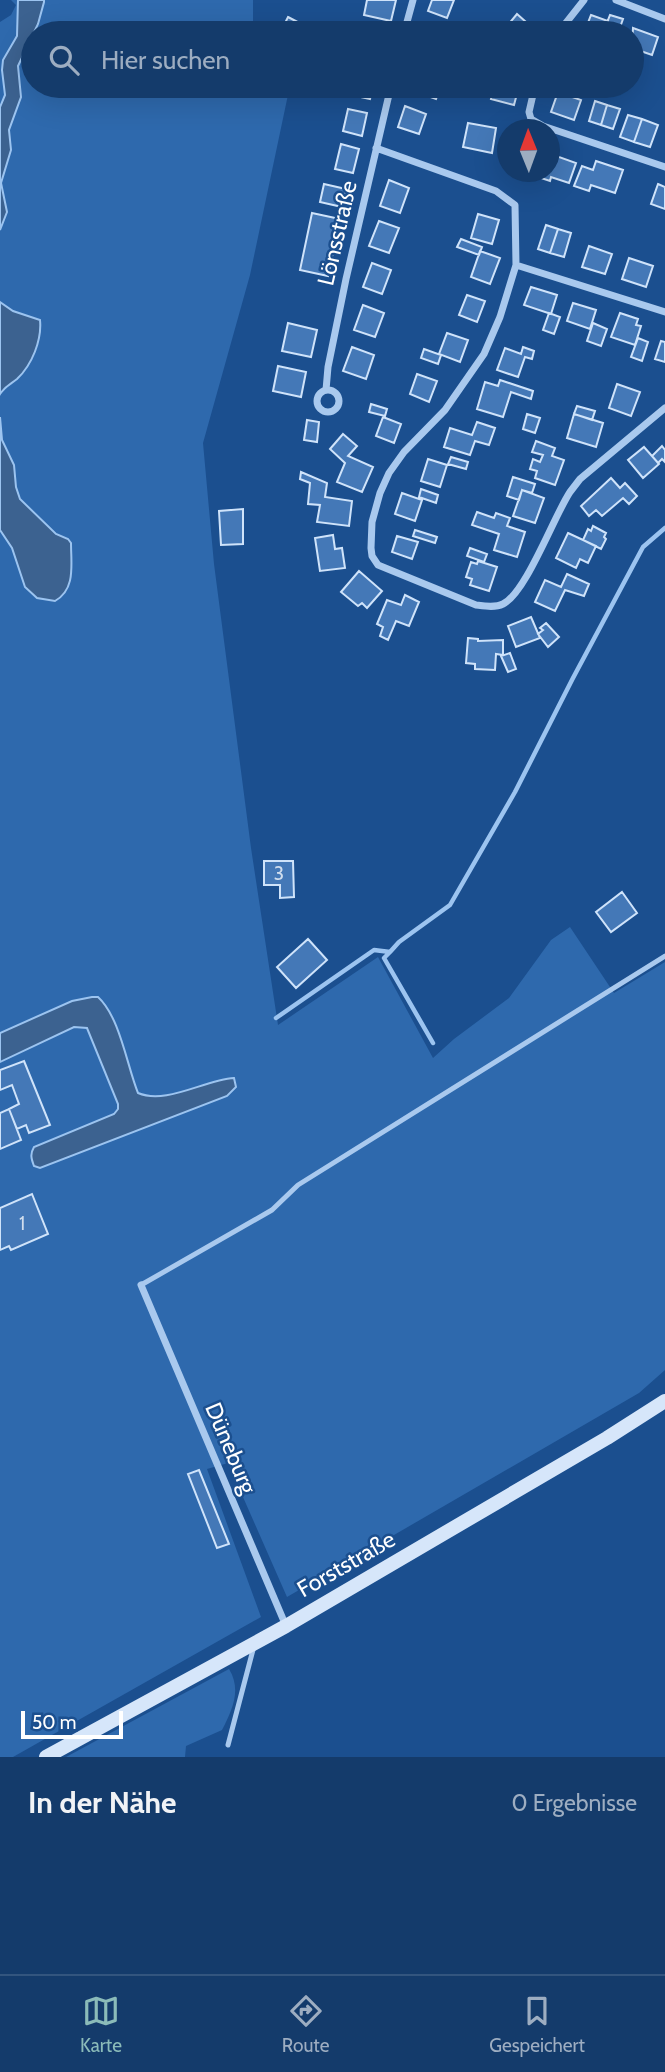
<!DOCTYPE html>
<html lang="de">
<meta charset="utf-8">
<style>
body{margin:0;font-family:Cabin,sans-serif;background:#214673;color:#f1f3f6}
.compass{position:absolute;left:497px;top:119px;width:63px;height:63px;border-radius:50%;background:#143b6b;box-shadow:0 7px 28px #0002;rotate:359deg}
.scale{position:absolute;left:21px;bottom:18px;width:102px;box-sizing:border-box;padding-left:7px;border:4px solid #fff;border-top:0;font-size:19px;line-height:24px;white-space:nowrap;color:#fff;-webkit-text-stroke:5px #1b4f8f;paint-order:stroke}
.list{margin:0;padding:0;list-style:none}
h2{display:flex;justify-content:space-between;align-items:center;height:91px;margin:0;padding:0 28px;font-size:30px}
h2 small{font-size:23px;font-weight:400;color:#9dadc1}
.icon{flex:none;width:38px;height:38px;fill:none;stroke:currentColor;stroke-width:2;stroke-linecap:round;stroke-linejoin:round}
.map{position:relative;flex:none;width:665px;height:1757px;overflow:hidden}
.search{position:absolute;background:#143b6b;box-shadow:0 7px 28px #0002;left:21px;right:21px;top:21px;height:77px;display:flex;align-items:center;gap:18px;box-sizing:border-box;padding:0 24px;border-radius:38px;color:#9dadc1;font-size:26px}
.sheet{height:217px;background:#143b6b}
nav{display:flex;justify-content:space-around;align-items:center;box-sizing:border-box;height:98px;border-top:2px solid #33557e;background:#143b6b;font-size:19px;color:#9dadc1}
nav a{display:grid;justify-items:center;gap:4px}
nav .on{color:#8bbbb9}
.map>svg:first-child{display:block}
.green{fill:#2e69ad}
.water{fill:#3c6290;stroke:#9cc4f0;stroke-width:2}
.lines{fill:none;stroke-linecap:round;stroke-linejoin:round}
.stream{stroke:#9cc4f0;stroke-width:4.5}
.building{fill:#4478b7;stroke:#cfe3fa;stroke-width:2}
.lane{stroke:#a9c9ee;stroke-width:5}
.street{stroke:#a9c9ee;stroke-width:7}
.secondary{stroke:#d6e6fa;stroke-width:14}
.labels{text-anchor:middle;stroke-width:5;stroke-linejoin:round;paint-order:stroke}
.number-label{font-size:19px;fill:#d0dded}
.street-label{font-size:23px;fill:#fff;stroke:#1b4f8f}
</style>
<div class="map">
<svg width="665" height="1757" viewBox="0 0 665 1757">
<rect width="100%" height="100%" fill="#1b4f8f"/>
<!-- green -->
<path class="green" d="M11 0H253V33H33V86H284L289 90 250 275 203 443 214 564 251 848 278 1025 378 957 433 1058 454 1039 509 998 551 940 570 927 614 993 665 962V1370L639 1393 287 1597 228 1463 207 1469 261 1617 13 1757H0V22L11 15 16 5Z
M229 1669C242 1690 232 1710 222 1730L186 1746 185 1757H66Z"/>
<!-- water -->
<path class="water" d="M18 0H44V2L38 24 18 66 21 97 9 130 11 150 1 183 7 212 0 230V107L5 95 2 70 3 60 17 36Z
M0 302 13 311 40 320C42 340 32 365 17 379 11 384 5 386 0 394Z
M0 417 2 440 14 465 16 487 20 499 56 534 68 539 71 543C71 565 76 589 55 601L37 598 25 587 12 548 0 530Z
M92 997H98C120 1017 127 1066 138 1093 166 1105 204 1080 234 1078L236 1087 227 1096 40 1168 34 1166C31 1158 30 1154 34 1147L114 1114 118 1109V1104L87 1028 74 1027 0 1062V1033L72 1001Z"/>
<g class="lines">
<!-- stream -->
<path class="stream" d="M390 952 384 958 433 1043
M276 1018 374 950 390 952 399 942 450 905 515 792 573 678 643 547 665 528"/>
</g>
<!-- building -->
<path class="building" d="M367 0H396L391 21 364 15Z
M432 0H454L447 18 428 11Z
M517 14 535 30 533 33H506L503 31Z
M591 15 608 21 603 33H584Z
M610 15 623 19 618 33H603Z
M288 17 313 30 312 33H280Z
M418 24 442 31 441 33H415Z
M633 28 658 37 652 55 632 48Z
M343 86H373L370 99 342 93Z
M406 86H441L436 99 405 88Z
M494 86H519L514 105 491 99Z
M558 92 581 100 574 120 551 112Z
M595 101 607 105 601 125 589 121Z
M607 105 620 109 613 129 601 125Z
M405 106 426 114 419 134 398 127Z
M348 109 367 113 362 136 343 131Z
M628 115 642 119 634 142 620 137Z
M642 119 658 125 650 147 634 142Z
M468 123 496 128 492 153 463 147Z
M341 144 359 149 353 173 335 169Z
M550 148 558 151 556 156 576 163 569 183 551 177 550 181 523 172H550Z
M596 161 623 170 615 193 591 185 589 191 574 186 582 166 593 170Z
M389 180 409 188 400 213 380 206Z
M324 184 346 189 342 207 320 202Z
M658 184 665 187V209L651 204Z
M312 213 340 219 328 276 300 270Z
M478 214 499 220 492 244 471 238Z
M379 221 399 228 389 253 369 246Z
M546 225 558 229 550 253 538 249Z
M558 229 571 233 564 257 550 253Z
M461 239 482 247 479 255 457 247Z
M589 246 612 254 605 274 582 267Z
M480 251 500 258 490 284 471 277Z
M629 258 653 266 646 287 622 279Z
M372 263 391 270 382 294 363 287Z
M531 287 557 295 551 314 524 305Z
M467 295 485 301 477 322 459 315Z
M573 303 596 310 590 329 567 321Z
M363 305 384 313 375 337 354 330Z
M549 313 560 317 554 334 543 330Z
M620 313 638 319 636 325 641 326 635 345 611 337Z
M288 323 317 330 311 357 282 351Z
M593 323 607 329 601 346 587 341Z
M447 333 468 340 460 362 439 354Z
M638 338 648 342 642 361 631 357Z
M661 341 665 342V362L655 359Z
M352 347 374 355 366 379 343 371Z
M523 347 534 351 532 359 525 357 518 377 497 370 505 348 521 354Z
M424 349 441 355 438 364 421 358Z
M278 366 306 372 301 397 273 391Z
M417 374 437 381 429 402 410 394Z
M500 380 533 391 531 399 511 392 503 417 477 409 485 382 498 386Z
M617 384 640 392 631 416 609 408Z
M371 404 387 409 385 416 369 412Z
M577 406 595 411 592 420 574 414Z
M527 414 540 418 535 433 523 429Z
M574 414 603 423 596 447 567 438Z
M383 417 401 424 394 443 376 436Z
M307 420 319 422 317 442 304 440Z
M477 422 495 428 489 445 475 441 470 455 444 447 450 428 472 435Z
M343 434 357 446 348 456 373 467 362 492 337 482 345 463 330 449Z
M536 441 555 448 552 456 564 460 555 485 535 478 537 471 530 469 533 459 540 462 543 455 532 452Z
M662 446 665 450V462L662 459 658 463 652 456Z
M644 447 659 464 643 478 628 460Z
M451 457 468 462 466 469 448 464Z
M428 459 447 465 440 487 421 481Z
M301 472 327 483 325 497 352 501 349 526 317 522 320 505 308 504 310 483 300 479Z
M513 477 535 484 532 493 522 490 519 500 507 496Z
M611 478 620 488 625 483 637 496 629 504 623 498 602 516 596 510 589 516 581 506Z
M421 489 438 495 436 503 419 497Z
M522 490 544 498 535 523 513 516Z
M402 493 422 500 415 521 395 514Z
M243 509V544L221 545 219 511Z
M477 512 494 518 496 513 510 518 507 526 525 532 517 557 494 550 499 534 472 525Z
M593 526 606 533 604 537 606 539 601 549 583 540 588 529 591 531Z
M415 530 437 537 435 543 413 536Z
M568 533 596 546 588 563 580 559 576 568 556 558Z
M333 535 335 549 342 548 345 568 320 571 315 538Z
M397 536 418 542 412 559 392 552Z
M470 548 487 554 484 562 467 556Z
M478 561 497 567 489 591 470 585 472 579 466 577 471 562 477 564Z
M359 571 382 591 367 608 362 603 358 606 341 592Z
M567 574 589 584 584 596 565 590 555 611 535 602 545 580 561 587Z
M405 595 419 602 409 626 396 621 388 640 380 636 383 627 377 624 387 600 401 605Z
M531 617 540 638 516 647 508 626Z
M546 623 559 637 548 647 538 634 543 630 540 628Z
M468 638 478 639V641L503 640V655L496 654 495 670 475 669V664L466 663Z
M510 653 516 669 508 672 501 656Z
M264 861H293L294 897 280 898V885H264Z
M622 892 637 913 611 932 596 912Z
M308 939 327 960 296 988 277 967Z
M24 1061 50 1125 29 1133 26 1125 17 1129 9 1109 19 1104 12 1085 0 1090V1070Z
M9 1109 21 1140 0 1149V1113Z
M32 1194 48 1234 11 1250 9 1246 0 1250V1208Z
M199 1470 229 1544 217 1548 188 1474Z"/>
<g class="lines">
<!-- lane -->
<path class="lane" d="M141 1285 272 1210 298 1185 665 956
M228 1745 254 1646"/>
<!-- street -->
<path class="street" d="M616 0 665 19
M404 33 413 0
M558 33 584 0
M535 86 529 112 531 119 543 126 665 167
M376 148 496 191 515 205 516 265 500 317 484 354 445 410 404 452 389 473 380 493 372 522 371 548 372 556 378 565 476 605C484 606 495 608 503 604 526 593 554 516 570 492L580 479 665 408
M516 265 665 312
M317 401a11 11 0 1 1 22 0a11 11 0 1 1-22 0Z
M326 390 328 367 346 279 391 86
M141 1285 286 1626"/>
<!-- secondary -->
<path class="secondary" d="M46 1757 286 1626 607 1438 665 1401"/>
</g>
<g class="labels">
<!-- number labels -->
<g class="number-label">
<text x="279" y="880">3</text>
<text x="22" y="1230">1</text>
</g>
<!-- street labels -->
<g class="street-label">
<text transform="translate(337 233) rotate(-77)" y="8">Lönsstraße</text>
<text transform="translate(231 1448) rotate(67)" y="8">Düneburg</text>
<text transform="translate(346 1564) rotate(-30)" y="8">Forststraße</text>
</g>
</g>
</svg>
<svg class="compass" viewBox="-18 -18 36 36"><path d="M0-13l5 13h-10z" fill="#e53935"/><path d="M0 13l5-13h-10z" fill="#9dadc1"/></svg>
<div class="scale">50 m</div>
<div class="search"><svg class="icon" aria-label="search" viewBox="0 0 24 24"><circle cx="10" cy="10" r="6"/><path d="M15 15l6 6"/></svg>Hier suchen</div>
</div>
<section class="sheet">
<h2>In der Nähe<small>0 Ergebnisse</small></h2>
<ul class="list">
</ul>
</section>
<nav>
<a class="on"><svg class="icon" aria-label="map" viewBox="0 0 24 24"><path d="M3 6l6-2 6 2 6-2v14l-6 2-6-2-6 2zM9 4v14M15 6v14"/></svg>Karte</a>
<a><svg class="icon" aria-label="directions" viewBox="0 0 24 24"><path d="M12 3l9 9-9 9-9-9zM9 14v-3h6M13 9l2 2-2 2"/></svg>Route</a>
<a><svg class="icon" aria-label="saved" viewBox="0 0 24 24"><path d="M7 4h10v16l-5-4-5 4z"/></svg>Gespeichert</a>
</nav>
